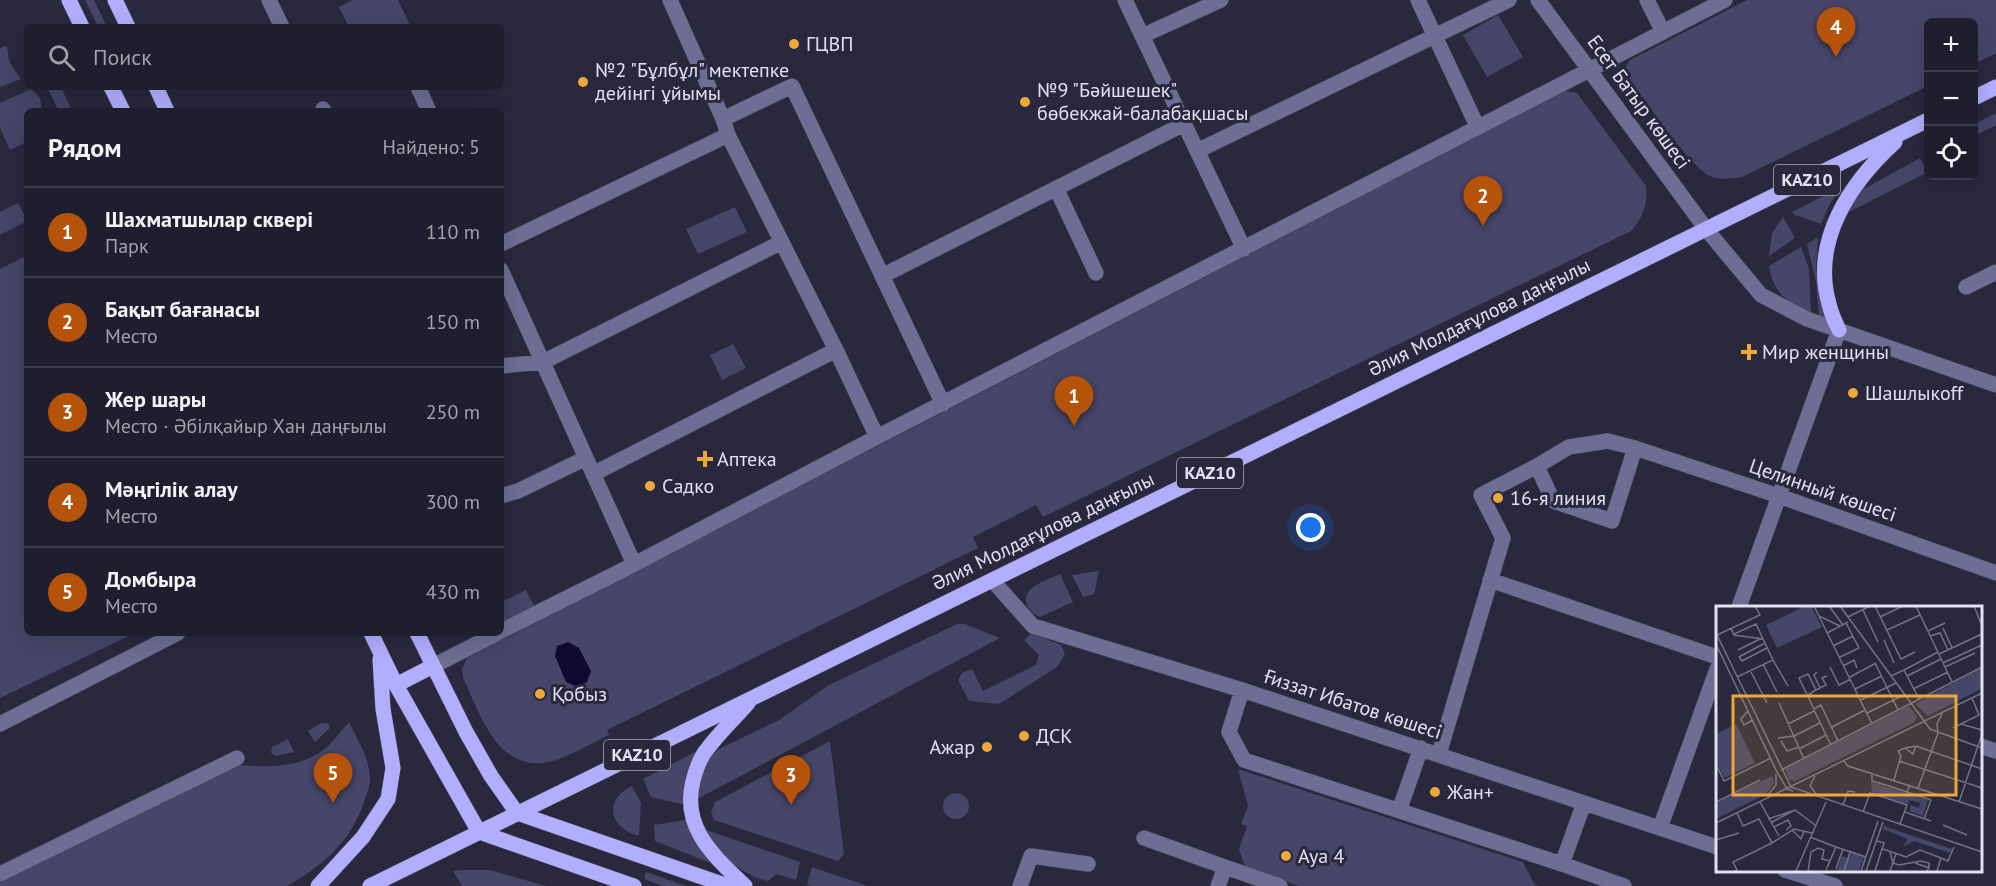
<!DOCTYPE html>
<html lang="ru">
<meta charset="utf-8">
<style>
body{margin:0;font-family:"PT Sans",sans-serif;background:#2c2b3a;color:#f1f3f6}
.controls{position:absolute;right:18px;top:18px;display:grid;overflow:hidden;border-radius:9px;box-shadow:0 6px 24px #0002}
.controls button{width:54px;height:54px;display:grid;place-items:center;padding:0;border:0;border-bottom:2px solid #3c3c4a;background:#1f1e2e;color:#f1f3f6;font:30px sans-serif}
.you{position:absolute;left:1311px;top:528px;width:21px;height:21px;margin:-15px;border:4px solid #fff;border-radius:50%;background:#1a73e8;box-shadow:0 0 0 9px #1a73e833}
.badge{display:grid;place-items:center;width:39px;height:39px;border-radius:50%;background:#b45309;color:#fff;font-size:20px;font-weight:700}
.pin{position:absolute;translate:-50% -50px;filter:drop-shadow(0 2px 3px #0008)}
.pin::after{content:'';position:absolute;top:32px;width:21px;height:18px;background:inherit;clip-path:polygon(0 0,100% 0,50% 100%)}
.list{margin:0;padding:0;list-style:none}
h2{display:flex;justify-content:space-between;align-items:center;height:78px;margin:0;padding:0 24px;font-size:26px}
h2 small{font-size:20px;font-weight:400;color:#a1a2aa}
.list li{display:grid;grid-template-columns:39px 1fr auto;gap:18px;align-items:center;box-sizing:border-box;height:90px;padding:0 24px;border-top:2px solid #3c3c4a}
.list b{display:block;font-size:22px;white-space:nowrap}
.list p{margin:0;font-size:20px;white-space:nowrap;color:#a1a2aa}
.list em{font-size:20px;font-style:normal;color:#a1a2aa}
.icon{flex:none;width:33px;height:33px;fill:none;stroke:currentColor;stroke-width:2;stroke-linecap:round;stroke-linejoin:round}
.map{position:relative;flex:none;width:1996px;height:886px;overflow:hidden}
.search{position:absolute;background:#1f1e2e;box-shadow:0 6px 24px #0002;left:24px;top:24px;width:480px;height:66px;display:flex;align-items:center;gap:15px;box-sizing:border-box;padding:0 21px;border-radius:9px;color:#a1a2aa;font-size:22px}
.panel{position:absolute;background:#1f1e2e;box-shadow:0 6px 24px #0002;left:24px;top:108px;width:480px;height:528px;border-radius:9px}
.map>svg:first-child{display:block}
.green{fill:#474568}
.water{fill:#110a30}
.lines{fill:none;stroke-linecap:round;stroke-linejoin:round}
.minor-casing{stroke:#46465a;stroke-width:16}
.major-casing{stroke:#46465a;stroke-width:16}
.minor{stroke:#6e6d93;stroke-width:15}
.major{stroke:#b1aefd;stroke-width:15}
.poi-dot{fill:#eca93a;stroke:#29283d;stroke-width:2}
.labels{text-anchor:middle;stroke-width:6;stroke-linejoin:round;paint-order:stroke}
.shield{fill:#29283d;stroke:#aaaaba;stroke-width:1.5}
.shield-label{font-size:18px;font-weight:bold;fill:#e1e1f0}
.poi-label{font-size:20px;fill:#e1e1f0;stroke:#29283d;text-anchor:start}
.street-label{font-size:20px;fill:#e1e1f0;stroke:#29283d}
.inset-road{fill:none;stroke:#737285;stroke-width:1.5}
.view{fill:#eca93a;fill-opacity:0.15;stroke:#eca93a;stroke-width:3}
.inset-edge{fill:none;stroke:#e1e1f0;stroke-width:3}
</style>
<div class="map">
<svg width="1996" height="886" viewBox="0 0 1996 886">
<rect width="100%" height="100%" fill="#29283d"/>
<!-- green -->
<path class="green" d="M85 0H94L107 27H98Z
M353 0H398L411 27H349L339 7Z
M1747 0H1996V53L1974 64V22H1928V86L1742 177C1731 179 1720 180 1710 176 1692 169 1643 97 1628 78L1626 66 1630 60Z
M1498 15 1523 57 1487 77 1463 35Z
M7 46 9 61 21 79 0 87V48Z
M47 87H61L72 111H59Z
M31 89 40 98 42 111H27V142L10 150 0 128V103Z
M1565 91 1577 93 1646 186C1648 204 1643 218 1631 231L1043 517 1036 505 973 537 978 548 607 730 609 735C592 743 576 753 559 759 500 780 482 718 463 678L462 669 467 658Z
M1996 113V125L1974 136V124Z
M1920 158 1928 172 1845 214 1862 190Z
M1841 187 1830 204 1821 224 1795 215 1792 212Z
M18 203 27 221 0 235V212Z
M735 207 747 232 698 254 686 229Z
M1783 217 1795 238 1769 256 1772 233Z
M1818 237 1816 270 1826 320 1819 317 1816 282 1807 244Z
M1801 247 1809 269 1811 314C1789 304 1772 292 1769 266Z
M26 256 27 633H135L0 698V269Z
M733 344 746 368 722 380 710 355Z
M1099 571 1094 594 1083 597 1072 575Z
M1060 574 1073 602 1040 617C1028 612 1019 598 1033 587 1040 582 1051 578 1060 574Z
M526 590 534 606 501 622V602Z
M957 624H965L1000 638 697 799 698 779 710 757 719 749 779 720 829 685Z
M1032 633 1061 645 1065 654 1057 667 999 704 969 701 958 680 962 673 972 669 983 691 1036 665 1039 655 1024 640Z
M349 722C357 739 370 759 370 779 370 786 367 794 364 802 351 841 323 866 287 886H0V882L240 765C266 767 296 768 319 753 331 746 340 732 349 722Z
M321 723H328L330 728 315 742 308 731Z
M288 739 294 752 276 756 271 753 272 747Z
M830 741 844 854 838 861 714 820 711 813 715 802Z
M701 749C688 767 685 783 685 805L651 797 643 779Z
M1238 769 1523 862 1534 884 1539 886H1299L1245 867 1239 849 1247 826 1241 824 1248 806Z
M632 786 641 803 639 836C609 828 603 800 632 786Z
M943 806a13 13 0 1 1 26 0a13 13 0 1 1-26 0Z
M685 820 694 841 718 866 655 841 654 825Z
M703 829 800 862 796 880 776 874 768 881C740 875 719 853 703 829Z
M812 867 868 886H812L807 884Z
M465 870H490L546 886H462L453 871Z
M646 872 686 886H663L644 879Z"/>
<!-- water -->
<path class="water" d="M568 642 579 648 591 671 587 682 577 687 566 682 555 656 557 646Z"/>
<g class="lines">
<defs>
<path id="minor" d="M269 0 282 27
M670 0 723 119 792 86 943 404
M1125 0 1244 249
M1418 0 1478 128
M1538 0 1706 229 1761 295 1807 319 1996 385
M1647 0 1663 32
M1142 36 1221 0
M418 87 429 111
M323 109 324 111
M723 119 728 135 836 350
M1197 151 1509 0
M1056 188 1096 273
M501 244 728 135
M501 270 634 564
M882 276 1184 124
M1966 287 1996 272
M501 366 543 362 782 242
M1635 448 1612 521 1553 501 1537 466 1569 447 1608 441 1635 448 1779 496 1996 573
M593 474 836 350 877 437
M501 496 518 491 586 458
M992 580 1033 626 1242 690 1717 847
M1490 580 1717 657
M1739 607 1839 330
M501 631 627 568 877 437 1725 0
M433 666 498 633
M1242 690 1229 732 1244 760 1562 864 1584 803
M0 724 178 633
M1980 746 1996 751
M1439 754 1503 538 1481 495 1537 466
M1399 811 1421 748
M1660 828 1717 669
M1144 838 1225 867
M1562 864 1624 886
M1785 870 1835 886
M0 874 237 758
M1020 886 1031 856 1088 864
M1218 886 1225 867 1280 886"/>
<path id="major" d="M69 0 82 27
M115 0 128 27
M111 87 123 111
M156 87 167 111
M1974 98 1996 87
M1839 330C1835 322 1831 313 1829 304 1811 241 1850 183 1895 142
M371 633 396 685 479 832 634 886
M417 633 466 732 491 776 517 813 728 886
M396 685 433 666
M318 886 363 837 388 799 393 768 383 709 380 659
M370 886 1928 120
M745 886C714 856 681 828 693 781 696 769 700 757 708 748 720 732 735 718 748 703"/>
</defs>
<!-- minor casing -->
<use href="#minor" class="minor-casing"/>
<!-- major casing -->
<use href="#major" class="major-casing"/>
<!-- minor -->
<use href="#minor" class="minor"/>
<!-- major -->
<use href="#major" class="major"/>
</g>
<!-- markers -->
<g class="poi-dot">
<circle cx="794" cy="44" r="6"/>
<circle cx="583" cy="82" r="6"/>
<circle cx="1025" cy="102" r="6"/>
<path d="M1746 343h6v6h6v6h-6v6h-6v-6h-6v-6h6z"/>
<circle cx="1853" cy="393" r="6"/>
<path d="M702 450h6v6h6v6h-6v6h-6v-6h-6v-6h6z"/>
<circle cx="650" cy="486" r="6"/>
<circle cx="1498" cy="498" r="6"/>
<circle cx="540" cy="694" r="6"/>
<circle cx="1024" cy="736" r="6"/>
<circle cx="987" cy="747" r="6"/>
<circle cx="1435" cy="792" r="6"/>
<circle cx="1286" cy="856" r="6"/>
</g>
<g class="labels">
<!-- shield labels -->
<g class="shield">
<rect x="1774" y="165" width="66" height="30" rx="4.5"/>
<rect x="1177" y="458" width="66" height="30" rx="4.5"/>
<rect x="604" y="740" width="66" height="30" rx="4.5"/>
</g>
<g class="shield-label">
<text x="1807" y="186">KAZ10</text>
<text x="1210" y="479">KAZ10</text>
<text x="637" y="761">KAZ10</text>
</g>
<!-- poi labels -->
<g class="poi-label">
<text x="806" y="51">ГЦВП</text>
<text x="595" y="77">№2 "Бұлбұл" мектепке<tspan x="595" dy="23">дейінгі ұйымы</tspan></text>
<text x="1037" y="97">№9 "Бәйшешек"<tspan x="1037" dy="23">бөбекжай-балабақшасы</tspan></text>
<text x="1762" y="359">Мир женщины</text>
<text x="1865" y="400">Шашлыкoff</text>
<text x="717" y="466">Аптека</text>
<text x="662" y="493">Садко</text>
<text x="1510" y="505">16-я линия</text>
<text x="552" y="701">Қобыз</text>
<text x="1036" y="743">ДСК</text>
<text x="975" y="754" text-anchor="end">Ажар</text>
<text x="1447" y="799">Жан+</text>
<text x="1298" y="863">Aya 4</text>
</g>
<!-- street labels -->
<g class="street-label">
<text transform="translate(1639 102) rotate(54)" y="7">Есет Батыр көшесі</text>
<text transform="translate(1479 317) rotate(-26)" y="7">Әлия Молдағұлова даңғылы</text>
<text transform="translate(1823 490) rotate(19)" y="7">Целинный көшесі</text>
<text transform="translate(1043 531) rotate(-26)" y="7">Әлия Молдағұлова даңғылы</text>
<text transform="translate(1353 704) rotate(18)" y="7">Ғиззат Ибатов көшесі</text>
</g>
</g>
<!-- overview -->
<g transform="translate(1716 606)">
<rect width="266" height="266" fill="#29283d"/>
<path d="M89 0H95L106 21 61 42 50 19ZM265 62V83L212 110 199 98ZM193 100 201 111 199 116 79 175 73 174 69 163ZM20 118 39 157 8 172 0 155V128ZM56 170 58 177 50 188 0 213V197ZM155 176 212 194 207 210 193 205 195 199 203 202 204 197 193 194 192 198 156 187ZM168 219 173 222 236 243 234 247 198 235 187 241 192 233 167 223ZM135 247 148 251 143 265H121L126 250 133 252Z" fill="#474568"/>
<path class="inset-road" d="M98 0 156 118M113 0 127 19M124 0 214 123 266 142M159 0 185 53 199 46M200 0 236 76M258 0 266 20M147 4 162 36M103 10 124 20M132 11 154 0M164 11 187 0M15 22 18 29 47 33 57 54 21 71M227 22 236 42M171 24 204 9M212 25 229 17M0 27 75 181 266 246M111 27 132 16M18 28 40 18 47 33M1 29 44 9 39 0M214 30 224 27 232 44M168 34 178 57M0 38 61 166 71 183 77 185M117 40 137 30M22 44 44 33M223 48 266 28M23 51 26 55 51 42M23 51 49 37M124 51 143 42 130 17M57 54 72 80M159 57 182 104M227 57 266 39M47 58 61 86M127 60 138 54 141 62M114 61 123 79 135 73M229 61 259 47M34 64 51 97M188 64 222 46M101 66 98 69 104 82M175 70 188 64 203 93M191 70 225 53M134 71 160 57M139 83 166 70M197 83 232 66M100 84 110 79 106 72 111 70M92 89 100 84 92 68 83 72 98 103 105 99 122 135M145 94 180 77M63 97 88 153M98 104 110 129M32 105 25 113 28 119 37 114M151 107 188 89M72 118 98 105M245 118 266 124M116 121 149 104M237 122 263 109 256 92M222 127 221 118 226 108M62 132 78 130 104 117M65 135 71 145 83 141M200 140 197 148 189 142 200 140 266 163M83 143 110 129 115 139M128 155 132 160 266 203M183 155 266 182M0 158 8 175 55 152M65 164 266 61M156 167V175L170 179 191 186 194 179M99 170 94 180 101 189M178 174 185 150 182 145 189 142M202 182 222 127M191 186 215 194 208 213M51 190 60 179V168M0 196 44 174M44 196 63 230M243 196 266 128M127 199 132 185 139 186M147 206 154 187 173 193 191 199 184 218M189 206 215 215M21 207 27 220 43 213 56 237 78 223 96 227M52 213 76 205M56 216 79 204 99 219M0 217 266 87M227 219 251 229M58 221 72 214 75 220 70 224M76 224 85 233 88 225M94 231 120 241M0 234 23 227M167 243 190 251 204 244 225 252M174 246 177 257 183 259 205 255 213 257V262M199 257 213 262 211 265M120 263 127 243M110 264 120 241 150 251M18 265 21 264 17 256 56 237M80 265 110 196M92 265 95 246 102 242 108 244 106 253 114 255M128 265 134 246M145 265 162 215M150 265 167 216M159 265 168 237 161 235M174 265 180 248M221 265 225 252 232 255 238 241"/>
<path class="view" d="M17 90H240V189H17Z"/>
<rect width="266" height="266" class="inset-edge"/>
</g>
</svg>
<div class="controls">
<button>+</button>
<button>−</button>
<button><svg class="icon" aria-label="locate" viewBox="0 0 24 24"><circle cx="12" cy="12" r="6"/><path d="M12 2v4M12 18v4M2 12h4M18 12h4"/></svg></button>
</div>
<div class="you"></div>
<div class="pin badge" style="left:1074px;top:426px">1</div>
<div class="pin badge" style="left:1483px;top:226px">2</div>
<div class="pin badge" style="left:791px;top:805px">3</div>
<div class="pin badge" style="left:1836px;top:57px">4</div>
<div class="pin badge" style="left:333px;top:803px">5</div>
<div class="search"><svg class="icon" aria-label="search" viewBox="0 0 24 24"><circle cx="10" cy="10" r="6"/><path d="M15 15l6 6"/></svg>Поиск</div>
<section class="panel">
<h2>Рядом<small>Найдено: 5</small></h2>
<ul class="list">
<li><span class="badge">1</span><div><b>Шахматшылар сквері</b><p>Парк</p></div><em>110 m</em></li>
<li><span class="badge">2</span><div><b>Бақыт бағанасы</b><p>Место</p></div><em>150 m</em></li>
<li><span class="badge">3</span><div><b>Жер шары</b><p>Место · Әбілқайыр Хан даңғылы</p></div><em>250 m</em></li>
<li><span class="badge">4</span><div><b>Мәңгілік алау</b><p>Место</p></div><em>300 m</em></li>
<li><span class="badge">5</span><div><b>Домбыра</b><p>Место</p></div><em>430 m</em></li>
</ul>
</section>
</div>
